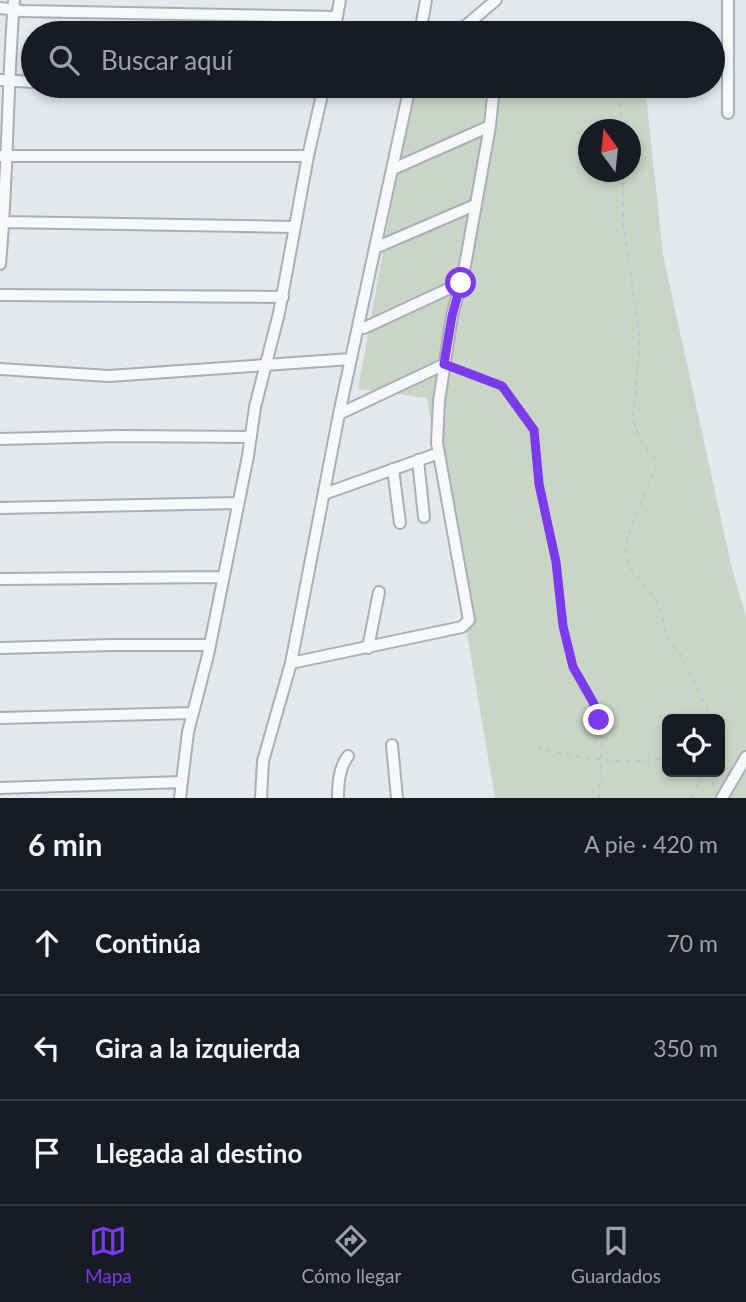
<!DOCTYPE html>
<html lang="es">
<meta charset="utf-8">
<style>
body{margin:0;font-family:Lato,sans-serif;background:#242831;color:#f1f3f6}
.controls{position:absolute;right:21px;bottom:21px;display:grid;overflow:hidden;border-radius:10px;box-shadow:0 4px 10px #0003}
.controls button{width:63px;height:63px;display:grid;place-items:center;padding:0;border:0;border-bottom:2px solid #363941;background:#171b24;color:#f1f3f6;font:35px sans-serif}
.compass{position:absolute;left:578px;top:119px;width:63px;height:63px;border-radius:50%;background:#171b24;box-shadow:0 4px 10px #0003;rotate:345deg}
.stop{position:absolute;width:21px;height:21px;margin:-16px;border:5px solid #7c3aed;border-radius:50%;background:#fff}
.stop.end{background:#7c3aed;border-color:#fff;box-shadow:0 2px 7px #0008}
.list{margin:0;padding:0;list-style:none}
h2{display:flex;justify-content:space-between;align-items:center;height:91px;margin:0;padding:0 28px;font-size:30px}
h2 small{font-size:23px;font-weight:400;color:#9ea1a6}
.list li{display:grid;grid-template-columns:46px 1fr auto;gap:21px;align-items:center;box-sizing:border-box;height:105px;padding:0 28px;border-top:2px solid #363941}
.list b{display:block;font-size:26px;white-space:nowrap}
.list em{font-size:23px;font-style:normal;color:#9ea1a6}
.icon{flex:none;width:38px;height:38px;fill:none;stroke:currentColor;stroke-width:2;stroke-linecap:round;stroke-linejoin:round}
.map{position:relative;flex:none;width:746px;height:798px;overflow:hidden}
.search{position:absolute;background:#171b24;box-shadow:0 4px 10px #0003;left:21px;right:21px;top:21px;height:77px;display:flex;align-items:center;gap:18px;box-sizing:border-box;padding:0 24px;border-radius:38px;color:#9ea1a6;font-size:26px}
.sheet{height:406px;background:#171b24}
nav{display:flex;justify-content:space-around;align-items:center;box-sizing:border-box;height:98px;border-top:2px solid #363941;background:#171b24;font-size:19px;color:#9ea1a6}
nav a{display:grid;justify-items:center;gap:4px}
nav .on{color:#7c3aed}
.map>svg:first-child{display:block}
.green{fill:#c9d6c5;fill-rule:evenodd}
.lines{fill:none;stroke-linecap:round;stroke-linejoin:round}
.minor-casing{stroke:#a9aeb7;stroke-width:14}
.path{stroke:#c2c5cb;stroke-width:2;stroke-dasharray:5 5;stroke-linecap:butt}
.minor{stroke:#f7f8fa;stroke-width:10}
.route{stroke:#7c3aed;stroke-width:9}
</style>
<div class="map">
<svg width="746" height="798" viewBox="0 0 746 798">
<rect width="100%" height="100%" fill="#e4e7ec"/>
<!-- green -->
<path class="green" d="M424 23 639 30V33H422Z
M413 86H645L663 255 732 569 746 616V798H495L427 398 358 389ZM588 130H630V172H588ZM667 719H720V772H667Z"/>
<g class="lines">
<defs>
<path id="minor" d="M0 8 22 11 336 17
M334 33 340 0
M420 33 426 0
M457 33 496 0
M0 80 33 82
M728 113V0
M0 156H308
M393 169 490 126
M4 222 295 227
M375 248 475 205
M0 264C8 176 7 88 14 0
M0 295 283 297
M358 328H364L461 283
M0 369 109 376 351 359
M339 414 445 364
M0 439 118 436 251 437
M418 460 424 517
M393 469 400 523
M324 494 439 453
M0 508 237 503
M0 579 223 577
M0 648 113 645H210
M368 648 379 592
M291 663 462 627 469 620 437 443 439 401 452 316 464 271 490 126 494 86
M0 718 192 713
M392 745 397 798
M0 788 182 782
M180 798 188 732 208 655 248 456 255 407 279 313 308 156 324 86
M261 798 263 761 291 663 339 414 410 86
M338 798C338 783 339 768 348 756
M722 798 746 757"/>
</defs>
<!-- minor casing -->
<use href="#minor" class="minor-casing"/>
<!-- path -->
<path class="path" d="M620 92 622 130
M623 172V222L640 339 633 418 640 440 654 458 656 467 627 538 626 556 633 572 656 599 663 617 666 636 680 654 712 719
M453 368 502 386 534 430 541 500 556 562 561 610 567 644 575 671 593 703 601 728 602 751 599 798
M537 747C578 759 624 765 667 758
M715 772 712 784 715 791
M691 798 704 772"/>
<!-- minor -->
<use href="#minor" class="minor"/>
</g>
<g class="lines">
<!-- route -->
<path class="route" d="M461 283 452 316 444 364 502 386 534 430 539 484 556 562 563 626 573 667 593 702 599 720"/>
</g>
</svg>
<div class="controls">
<button><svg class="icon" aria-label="locate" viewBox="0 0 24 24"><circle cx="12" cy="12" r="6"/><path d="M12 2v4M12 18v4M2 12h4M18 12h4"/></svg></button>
</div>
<svg class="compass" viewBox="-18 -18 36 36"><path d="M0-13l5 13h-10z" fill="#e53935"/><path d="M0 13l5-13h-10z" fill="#9ea1a6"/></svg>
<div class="stop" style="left:461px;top:283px"></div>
<div class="stop end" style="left:599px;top:720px"></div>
<div class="search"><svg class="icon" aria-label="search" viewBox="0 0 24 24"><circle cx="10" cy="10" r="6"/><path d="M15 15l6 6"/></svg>Buscar aquí</div>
</div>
<section class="sheet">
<h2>6 min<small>A pie · 420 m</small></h2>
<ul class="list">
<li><svg class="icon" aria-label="ahead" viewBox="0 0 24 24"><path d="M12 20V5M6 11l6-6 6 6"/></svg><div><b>Continúa</b></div><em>70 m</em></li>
<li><svg class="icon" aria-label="left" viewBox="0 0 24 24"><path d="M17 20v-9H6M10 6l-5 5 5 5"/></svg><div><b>Gira a la izquierda</b></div><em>350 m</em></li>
<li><svg class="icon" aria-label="arrive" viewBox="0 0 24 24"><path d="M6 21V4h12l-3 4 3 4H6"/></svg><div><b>Llegada al destino</b></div></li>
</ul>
</section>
<nav>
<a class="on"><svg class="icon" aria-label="map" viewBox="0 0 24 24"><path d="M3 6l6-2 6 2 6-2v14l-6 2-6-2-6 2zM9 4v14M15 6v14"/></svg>Mapa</a>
<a><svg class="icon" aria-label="directions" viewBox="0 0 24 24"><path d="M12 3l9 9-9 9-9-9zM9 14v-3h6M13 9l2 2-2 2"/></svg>Cómo llegar</a>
<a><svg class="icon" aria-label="saved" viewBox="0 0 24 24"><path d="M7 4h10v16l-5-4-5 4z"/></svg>Guardados</a>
</nav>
